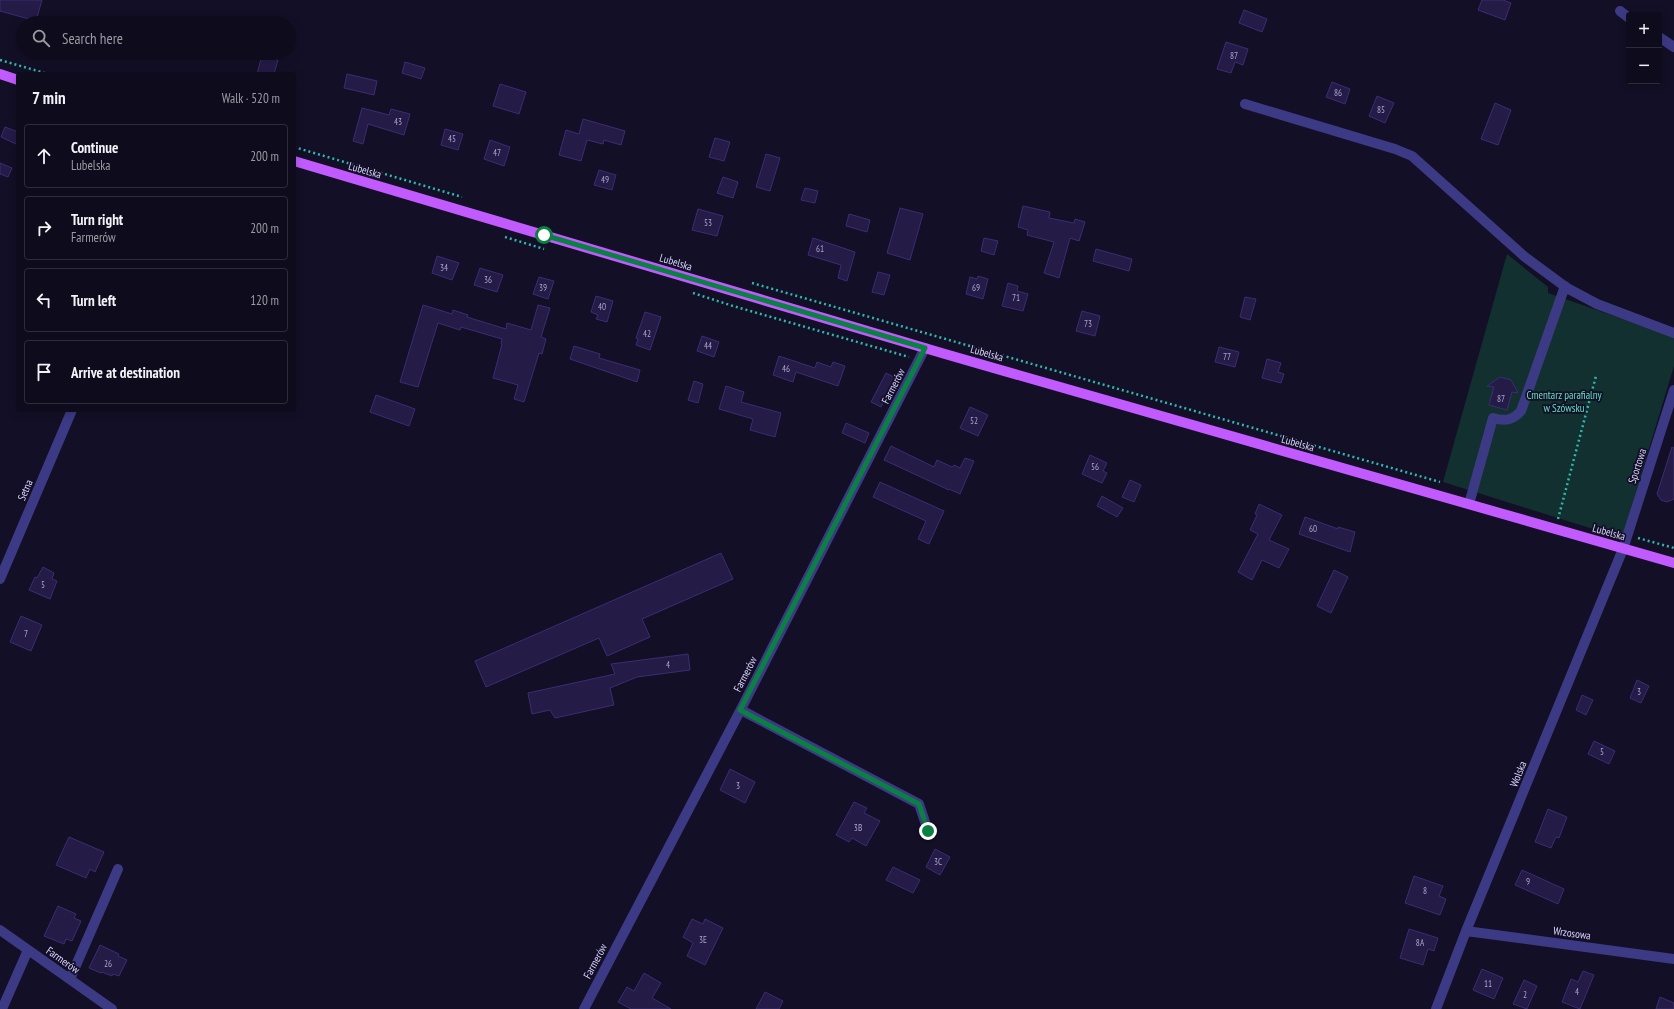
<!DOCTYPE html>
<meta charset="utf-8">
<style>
body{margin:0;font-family:"PT Sans Narrow",sans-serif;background:#171425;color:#f1f3f6}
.controls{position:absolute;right:12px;top:12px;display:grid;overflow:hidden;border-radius:4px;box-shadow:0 2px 10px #0003}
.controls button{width:36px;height:36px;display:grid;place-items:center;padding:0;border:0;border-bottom:1px solid #2e2b3b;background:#0e0b1c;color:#f1f3f6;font:20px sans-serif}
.stop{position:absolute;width:12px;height:12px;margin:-9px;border:3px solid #0b8043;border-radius:50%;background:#fff}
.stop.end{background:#0b8043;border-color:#fff;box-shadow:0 1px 4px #0008}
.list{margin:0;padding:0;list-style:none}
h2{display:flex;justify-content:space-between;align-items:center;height:52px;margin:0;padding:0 16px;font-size:17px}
h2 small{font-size:13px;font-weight:400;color:#9b9ba3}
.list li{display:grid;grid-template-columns:26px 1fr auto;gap:12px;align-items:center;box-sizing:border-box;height:64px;margin:0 8px 8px;padding:0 8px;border:1px solid #2e2b3b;border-radius:4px}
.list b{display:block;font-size:15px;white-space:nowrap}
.list p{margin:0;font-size:13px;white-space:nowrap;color:#9b9ba3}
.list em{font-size:13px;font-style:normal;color:#9b9ba3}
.icon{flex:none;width:22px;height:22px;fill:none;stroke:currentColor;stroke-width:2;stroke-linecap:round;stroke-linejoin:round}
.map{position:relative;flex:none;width:1674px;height:1009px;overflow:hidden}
.search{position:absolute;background:#0e0b1c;box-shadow:0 2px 10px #0003;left:16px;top:16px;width:280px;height:44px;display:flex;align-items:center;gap:10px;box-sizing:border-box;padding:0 14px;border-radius:22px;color:#9b9ba3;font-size:15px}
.panel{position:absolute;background:#0e0b1c;box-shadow:0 2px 10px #0003;left:16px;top:72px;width:280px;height:340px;border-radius:4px}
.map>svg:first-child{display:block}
.green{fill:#12302f}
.building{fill:#241b47;stroke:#3b2d73}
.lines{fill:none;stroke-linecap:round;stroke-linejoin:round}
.path{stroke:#2fb8b0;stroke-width:2.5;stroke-dasharray:2 3;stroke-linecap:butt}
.minor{stroke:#3d3a85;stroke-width:10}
.major{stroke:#c25bff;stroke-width:10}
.route{stroke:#0b8043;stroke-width:5}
.labels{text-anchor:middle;stroke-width:3.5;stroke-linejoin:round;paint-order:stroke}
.number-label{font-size:9px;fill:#aca6d1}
.street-label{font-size:11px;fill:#d9d4ff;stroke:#130f26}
.park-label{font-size:11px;fill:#5fe0c0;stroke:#130f26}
</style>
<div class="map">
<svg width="1674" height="1009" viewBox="0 0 1674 1009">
<rect width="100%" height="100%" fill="#130f26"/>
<!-- green -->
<path class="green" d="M1507 254 1548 287V293L1674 337V366L1622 538 1443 482Z"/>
<!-- building -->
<path class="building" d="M0 0H42L36 21 0 11Z
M1482 0H1503L1511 3 1505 20 1478 10Z
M1244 10 1267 19 1262 32 1239 23Z
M1226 42 1248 49 1243 65 1235 62 1231 73 1217 69Z
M262 55 278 60 274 74H257Z
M405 62 425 68 421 79 402 73Z
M347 74 377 81 374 95 344 88Z
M1332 82 1350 89 1345 104 1326 97Z
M500 84 526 92 519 114 493 106Z
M1377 96 1394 103 1385 123 1369 116Z
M1495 103 1511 110 1498 145 1481 139Z
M362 108 389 115 391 109 410 114 404 135 368 124 363 144 353 141Z
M583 119 625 131 621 145 604 140 603 144 587 140 581 161 559 155 566 130 579 134Z
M5 127 18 132V145L1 137Z
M445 129 463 134 458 150 441 145Z
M715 138 730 142 724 161 709 157Z
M490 140 510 147 504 166 484 159Z
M766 154 780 158 770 191 756 187Z
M0 163 12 168 8 177 0 174Z
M599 170 616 175 612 190 594 185Z
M723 177 738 182 733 198 717 193Z
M805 188 818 191 815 203 801 200Z
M1023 206 1050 212 1049 218 1074 223 1075 219 1085 222 1079 241 1070 238 1059 278 1044 273 1054 242 1027 235 1028 230 1018 227Z
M900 208 923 214 910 260 887 253Z
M698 209 723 216 717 236 692 230Z
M849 214 870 220 867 232 846 226Z
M813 238 855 252 847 281 838 278 841 265 808 255Z
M984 238 998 241 994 255 981 251Z
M1096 249 1132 259 1129 271 1093 261Z
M437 256 459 263 452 280 432 273Z
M480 268 503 275 497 292 474 285Z
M878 272 890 275 884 295 872 292Z
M978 276 988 279 983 299 966 294 970 277 977 279Z
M539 277 554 281 548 299 533 294Z
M1008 283 1018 286 1017 291 1028 294 1023 311 1002 306Z
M596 296 613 301 607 322 596 319 598 315 591 312Z
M1245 297 1256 299 1250 320 1240 317Z
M423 305 452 314 453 310 468 315 467 317 506 329 507 323 531 330 538 305 550 308 541 337 546 339 542 354 539 353 524 402 514 399 518 385 493 378 502 344H501L502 339 461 327 460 330 438 323 418 387 400 382Z
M1082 311 1100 316 1095 336 1076 331Z
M645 312 661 317 650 350 636 345 638 339 636 338Z
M702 336 719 342 714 357 697 351Z
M574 346 600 354 599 358 640 370 637 382 570 359Z
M1219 347 1239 352 1235 367 1215 362Z
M779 356 815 368 817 362 831 367 833 362 845 366 838 386 796 372 793 382 773 375Z
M1267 359 1281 363 1278 372 1284 374 1281 383 1262 378Z
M886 373 896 378 881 407 871 402Z
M1500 377 1511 380 1518 393 1512 392 1507 410 1489 405 1494 387 1487 386Z
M694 381 703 384 698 403 688 400Z
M726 386 744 392 741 402 781 413 775 437 750 430 753 419 719 409Z
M376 395 415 409 409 426 370 412Z
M970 407 988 415 978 436 960 428Z
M846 423 869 433 865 443 842 433Z
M891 446 934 467 937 460 952 467 954 465 960 468 965 458 974 461 960 494 949 489V490L884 460Z
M1672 447 1674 448V499L1667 502 1661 500 1657 494Z
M1090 455 1107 463 1103 471 1107 473 1102 483 1082 474Z
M1130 480 1141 485 1134 502 1122 497Z
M880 482 944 511 929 544 918 539 926 521 873 497Z
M1102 496 1123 508 1117 517 1097 506Z
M1259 504 1282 515 1269 540 1289 549 1279 568 1262 560 1252 580 1238 572 1258 534 1250 530 1257 515 1255 514Z
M1305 517 1338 529V527L1355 532 1350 552 1299 534Z
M721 553 733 579 642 619 650 637 607 656 599 638 486 687 475 661Z
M43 567 54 573 52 579 57 581 50 599 29 590 35 577 37 578Z
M1334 570 1348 577 1331 613 1317 606Z
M21 616 42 625 31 651 10 642Z
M688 654 690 670 637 677 610 688 614 705 555 718 550 710 532 714 528 693 615 674 611 664Z
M1637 680 1649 686 1641 703 1630 698Z
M1582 695 1593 700 1586 715 1576 710Z
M1594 741 1615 751 1609 764 1588 754Z
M730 769 755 782 745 803 720 790Z
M854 802 867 808 864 813 880 821 866 846 852 838 849 842 836 835Z
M1548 809 1567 817 1559 838 1556 837 1551 848 1535 842Z
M69 837 104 852 95 872 90 869 86 878 56 865Z
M935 849 950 857 940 875 926 867Z
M893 867 920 880 913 893 886 880Z
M1522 870 1564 889 1558 904 1515 885Z
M1414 876 1443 886 1439 896 1446 899 1440 915 1405 903Z
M58 906 76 914 74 918 81 921 72 941 66 939 64 944 44 936Z
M692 919 703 924 705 919 723 928 705 965 687 956 693 943 683 937Z
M1409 929 1438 938 1434 951 1428 949 1423 965 1400 958Z
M100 945 119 954 118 956 127 960 119 976 113 974 112 976 102 972 101 973 89 968Z
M1482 969 1503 978 1494 999 1473 990Z
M1583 971 1594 975 1580 1009 1562 1002 1571 979 1578 982Z
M644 973 661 983 652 998 671 1009H631L618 1002 627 987 634 991Z
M1524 980 1537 986 1527 1009 1513 1004Z
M765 992 783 1001 779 1009H756Z
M1660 997 1674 1003V1009H1656Z"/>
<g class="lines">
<!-- path -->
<path class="path" d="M0 60 48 74
M294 147 462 197
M505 237 544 249
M752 283 1440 482
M693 293 733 306 909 357
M1558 519 1596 376
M1638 538 1674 548"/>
<!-- minor -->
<path class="minor" d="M1620 11 1629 18
M1659 37 1674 47
M1245 104 1395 149 1412 156 1525 257 1567 288 1597 304 1674 333
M1469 504 1493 418C1505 421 1512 421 1521 411L1565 286
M0 579 72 410
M741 710 919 804 928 831
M0 930 112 1009
M1466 931 1674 959
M70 979 118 869
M2 1009 28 950
M584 1009 739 713 925 348
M1436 1009 1466 931 1623 549 1674 390"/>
<!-- major -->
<path class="major" d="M0 74 18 80
M294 161 945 354 1674 563"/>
</g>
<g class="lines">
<!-- route -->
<path class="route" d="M544 235 925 348 740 710 919 804 928 831"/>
</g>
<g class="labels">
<!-- number labels -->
<g class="number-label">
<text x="1234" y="59">87</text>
<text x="1338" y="96">86</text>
<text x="1381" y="113">85</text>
<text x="398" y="125">43</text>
<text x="452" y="142">45</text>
<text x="497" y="156">47</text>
<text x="605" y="183">49</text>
<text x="708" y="226">53</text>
<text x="820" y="252">61</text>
<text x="444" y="271">34</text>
<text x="488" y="283">36</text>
<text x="543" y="291">39</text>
<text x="976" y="291">69</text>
<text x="1016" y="301">71</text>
<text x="602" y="310">40</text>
<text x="1088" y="327">73</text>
<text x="647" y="337">42</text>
<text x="708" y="349">44</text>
<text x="1227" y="360">77</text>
<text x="786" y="372">46</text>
<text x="1501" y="402">87</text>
<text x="974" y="424">52</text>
<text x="1095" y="470">56</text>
<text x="1313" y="532">60</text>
<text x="43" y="588">5</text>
<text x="26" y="637">7</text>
<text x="668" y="668">4</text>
<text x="1639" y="695">3</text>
<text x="1602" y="755">5</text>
<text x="738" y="789">3</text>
<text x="858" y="831">3B</text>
<text x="938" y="865">3C</text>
<text x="1528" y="885">9</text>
<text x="1425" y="894">8</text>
<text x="703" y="943">3E</text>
<text x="1420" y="946">8A</text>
<text x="108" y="967">26</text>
<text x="1488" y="987">11</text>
<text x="1577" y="995">4</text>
<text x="1525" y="998">2</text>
</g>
<!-- street labels -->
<g class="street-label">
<text transform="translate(365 170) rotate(16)" y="4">Lubelska</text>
<text transform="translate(676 262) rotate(17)" y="4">Lubelska</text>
<text transform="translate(987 353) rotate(16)" y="4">Lubelska</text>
<text transform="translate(893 386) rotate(-63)" y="4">Farmerów</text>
<text transform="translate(1298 443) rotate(16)" y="4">Lubelska</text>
<text transform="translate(1637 466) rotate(-72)" y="4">Sportowa</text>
<text transform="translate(25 490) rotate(-67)" y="4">Setna</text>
<text transform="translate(1609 532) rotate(16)" y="4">Lubelska</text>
<text transform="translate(745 674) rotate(-63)" y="4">Farmerów</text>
<text transform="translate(1518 774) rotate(-68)" y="4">Wolska</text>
<text transform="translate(1572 933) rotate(8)" y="4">Wrzosowa</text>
<text transform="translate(63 960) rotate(35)" y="4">Farmerów</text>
<text transform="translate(595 961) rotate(-62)" y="4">Farmerów</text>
</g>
<!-- park labels -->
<g class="park-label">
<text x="1564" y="399">Cmentarz parafialny<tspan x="1564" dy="13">w Szówsku</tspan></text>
</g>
</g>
</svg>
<div class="controls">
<button>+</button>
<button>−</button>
</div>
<div class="stop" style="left:544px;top:235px"></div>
<div class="stop end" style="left:928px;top:831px"></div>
<div class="search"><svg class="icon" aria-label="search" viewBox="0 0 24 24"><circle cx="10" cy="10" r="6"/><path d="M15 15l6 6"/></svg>Search here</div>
<section class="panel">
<h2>7 min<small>Walk · 520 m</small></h2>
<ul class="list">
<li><svg class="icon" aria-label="ahead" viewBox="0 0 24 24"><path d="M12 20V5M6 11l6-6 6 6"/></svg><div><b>Continue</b><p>Lubelska</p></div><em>200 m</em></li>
<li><svg class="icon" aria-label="right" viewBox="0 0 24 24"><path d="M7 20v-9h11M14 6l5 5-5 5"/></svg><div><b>Turn right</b><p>Farmerów</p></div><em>200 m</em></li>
<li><svg class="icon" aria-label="left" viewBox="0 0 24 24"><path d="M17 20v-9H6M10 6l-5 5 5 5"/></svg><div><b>Turn left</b></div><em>120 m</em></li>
<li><svg class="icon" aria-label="arrive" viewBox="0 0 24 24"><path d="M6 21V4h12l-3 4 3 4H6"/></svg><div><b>Arrive at destination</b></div></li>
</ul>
</section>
</div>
